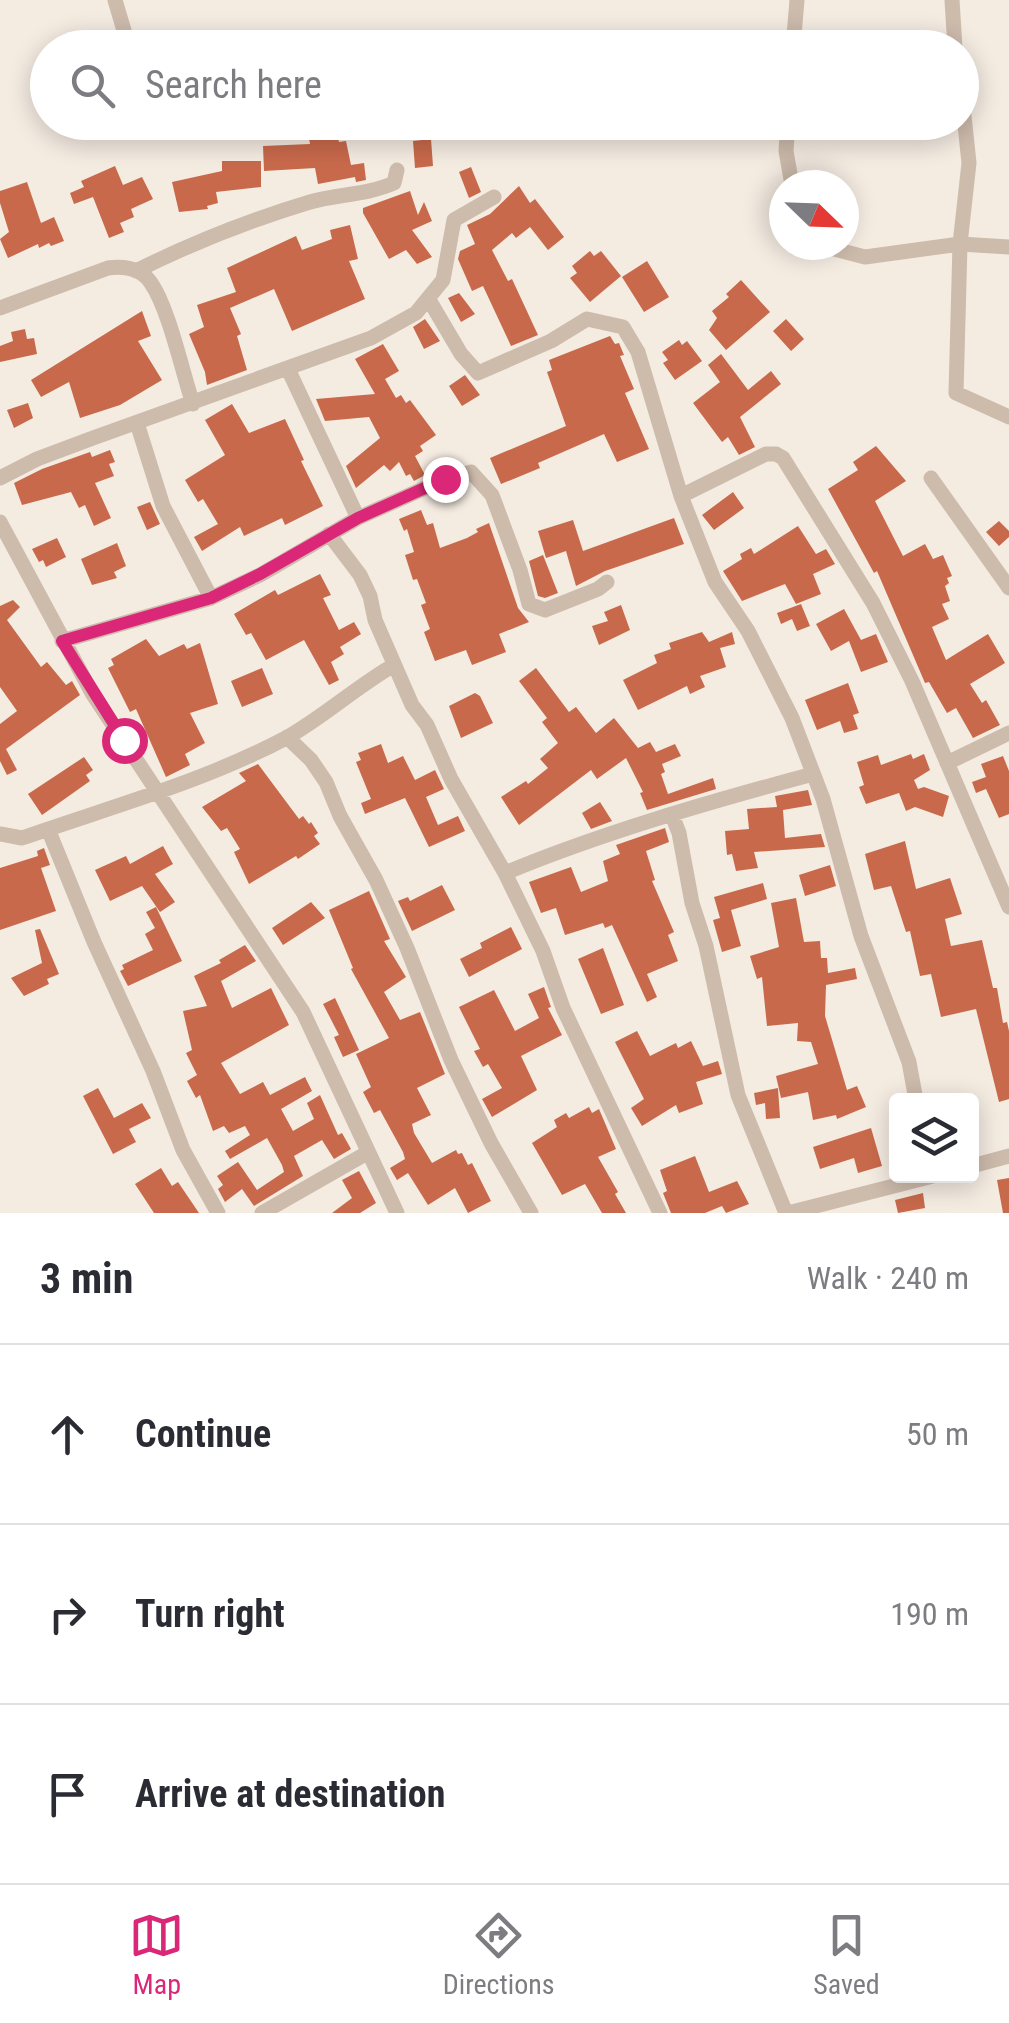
<!DOCTYPE html>
<meta charset="utf-8">
<style>
body{margin:0;font-family:"Roboto Condensed",sans-serif;background:#f7f7f7;color:#2b2b33}
.controls{position:absolute;right:30px;bottom:30px;display:grid;overflow:hidden;border-radius:10px;box-shadow:0 5px 25px #0003}
.controls button{width:90px;height:90px;display:grid;place-items:center;padding:0;border:0;border-bottom:2px solid #e1e1e2;background:#fff;color:#2b2b33;font:50px sans-serif}
.compass{position:absolute;left:769px;top:170px;width:90px;height:90px;border-radius:50%;background:#fff;box-shadow:0 5px 25px #0003;rotate:113deg}
.stop{position:absolute;width:30px;height:30px;margin:-22px;border:8px solid #db2777;border-radius:50%;background:#fff}
.stop.end{background:#db2777;border-color:#fff;box-shadow:0 2px 10px #0008}
.list{margin:0;padding:0;list-style:none}
h2{display:flex;justify-content:space-between;align-items:center;height:130px;margin:0;padding:0 40px;font-size:42px}
h2 small{font-size:32px;font-weight:400;color:#7c7c81}
.list li{display:grid;grid-template-columns:65px 1fr auto;gap:30px;align-items:center;box-sizing:border-box;height:180px;padding:0 40px;border-top:2px solid #e1e1e2}
.list b{display:block;font-size:38px;white-space:nowrap}
.list em{font-size:32px;font-style:normal;color:#7c7c81}
.icon{flex:none;width:55px;height:55px;fill:none;stroke:currentColor;stroke-width:2;stroke-linecap:round;stroke-linejoin:round}
.map{position:relative;flex:none;width:1009px;height:1213px;overflow:hidden}
.search{position:absolute;background:#fff;box-shadow:0 5px 25px #0003;left:30px;right:30px;top:30px;height:110px;display:flex;align-items:center;gap:25px;box-sizing:border-box;padding:0 35px;border-radius:55px;color:#7c7c81;font-size:38px}
.sheet{height:670px;background:#fff}
nav{display:flex;justify-content:space-around;align-items:center;box-sizing:border-box;height:140px;border-top:2px solid #e1e1e2;background:#fff;font-size:28px;color:#7c7c81}
nav a{display:grid;justify-items:center;gap:5px}
nav .on{color:#db2777}
.map>svg:first-child{display:block}
.building{fill:#c8694b}
.lines{fill:none;stroke-linecap:round;stroke-linejoin:round}
.minor{stroke:#cdbbac;stroke-width:15}
.route{stroke:#db2777;stroke-width:12}
</style>
<div class="map">
<svg width="1009" height="1213" viewBox="0 0 1009 1213">
<rect width="100%" height="100%" fill="#f4ebe1"/>
<!-- building -->
<path class="building" d="M331 134 332 139 338 137 339 142 346 141 351 165 364 163 366 180 356 182 355 177 318 184 315 168 264 171 263 146 310 144 309 138Z
M431 139 433 166 415 168 413 141Z
M222 161H261V187L216 192 218 203 207 206 208 209 179 212 172 182 222 171Z
M115 166 123 185 142 177 153 199 131 209 134 217 120 223 124 232 109 238 93 197 74 204 70 193 84 187 81 181Z
M471 167 481 192 469 198 459 172Z
M27 182 41 223 54 217 64 241 51 246 49 243 39 248 38 244 8 258 0 239 9 232 0 203V191Z
M519 186 530 203 535 199 564 237 548 250 530 227 516 238 512 233 492 250 508 281 512 279 538 335 511 346 483 286 472 291 458 259 460 251 475 244 467 225 490 214Z
M410 191 418 215 424 202 432 221 412 230 432 257 417 264 406 250 389 259 363 213V208Z
M350 225 358 259 349 261 365 299 292 331 274 289 230 308 241 334 237 336 247 370 207 385 205 372 189 334 204 327 197 305 236 292 227 268 296 236 302 250 332 239 330 230Z
M590 251 594 256 601 251 621 276 590 302 570 278 577 273 572 266Z
M647 261 669 297 644 312 622 277Z
M741 280 770 312 726 350 709 330 717 318 712 311 729 297 726 294Z
M459 293 475 314 461 322 448 298Z
M142 311 151 336 138 341 162 380 120 405 80 418 69 382 41 397 31 380Z
M425 319 440 341 424 349 413 327Z
M786 319 804 339 791 351 773 331Z
M25 329 27 339 34 338 37 354 0 362V346L13 341 11 332Z
M610 336 615 344 619 343 624 355 620 356 634 389 625 393 649 449 617 462 604 434 538 463 540 468 501 484 490 458 566 426 547 372 552 370 549 360Z
M679 340 682 345 687 341 702 361 675 380 663 363 668 360 662 352Z
M383 344 399 371 385 379 396 398 401 395 406 403 410 400 436 435 420 446 423 451 415 456 425 475 414 481 410 474 406 476 399 462 390 471 384 465 356 488 346 466 380 438 369 417 325 421 316 399 375 394 355 359Z
M721 354 748 390 771 371 781 384 740 417 755 447 739 455 728 437 722 442 693 403 720 382 708 365Z
M465 375 480 395 462 406 449 386Z
M28 403 33 418 14 428 7 410Z
M232 404 249 433 285 419 304 460 301 461 323 506 285 525 282 518 244 536 240 527 202 551 194 537 218 524 203 499 198 502 185 480 225 455 205 420Z
M876 446 906 481 875 501 903 556 925 544 933 559 943 555 952 576 947 578 949 583 945 586 950 601 942 604 949 619 932 627 946 660 988 634 1005 663 970 684 982 703 986 700 1000 725 973 738 956 708 947 713 929 682 925 683 877 571 874 573 828 489 858 470 853 462Z
M110 450 115 462 109 464 114 476 95 483 111 518 94 526 85 505 79 508 71 492 22 505 14 483 42 469 90 452 92 457Z
M733 492 744 508 714 530 702 515Z
M150 502 160 524 147 530 137 507Z
M421 510 427 525 433 523 440 548 467 538 478 532 476 529 489 523 518 608 529 622 499 634 506 652 472 665 466 650 435 661 424 632 430 629 421 605 426 603 417 579 413 580 405 555 414 552 407 529 404 531 399 519Z
M674 518 684 544 605 571 576 586 566 551 546 558 538 531 573 520 583 551Z
M999 521 1009 531V537L999 546 986 532Z
M798 526 816 554 826 549 835 564 813 574 821 594 796 604 785 584 742 601 723 571 742 559 740 554 751 548 754 554Z
M57 538 66 557 46 567 43 560 39 562 32 549Z
M117 543 126 566 114 572 117 578 92 585 81 559Z
M543 555 558 593 545 598 538 596 529 561Z
M320 574 331 595 323 598 339 630 354 622 361 634 340 647 344 654 331 662 339 680 329 685 304 640 266 660 251 633 246 635 234 614 275 590 278 595Z
M13 600 20 607 7 620 41 667 47 662 66 685 72 681 80 695 6 749 17 770 7 775 0 761V724L17 711 0 687V606Z
M801 604 810 626 797 631 792 619 781 624 777 613Z
M621 605 630 630 599 645 592 626 608 621 604 612Z
M844 609 861 640 876 634 888 662 861 672 849 641 831 651 816 624Z
M702 632 709 642 732 632 735 644 720 648 726 667 700 676 705 687 690 694 687 686 638 710 623 680 657 663 654 655 671 649 669 643Z
M146 639 159 656 184 644 187 649 200 643 218 704 190 713 205 743 185 754 190 765 166 777 136 709 130 712 108 668 114 665 111 659Z
M262 668 273 694 242 707 231 681Z
M536 668 569 712 576 707 596 733 614 718 638 748 650 742 656 752 675 744 681 756 662 764 665 772 661 774 668 794 713 778 716 789 647 810 640 793 643 792 626 758 597 779 591 770 519 825 501 797 526 781 528 784 548 768 540 759 558 743 542 722 547 718 519 681Z
M848 683 859 713 853 715 858 729 844 733 840 721 817 730 805 700Z
M475 693 480 696 493 723 461 738 449 706Z
M381 744 388 763 403 756 415 780 435 770 444 789 426 797 438 825 458 816 465 831 429 847 405 798 365 814 361 803 371 799 356 762 361 760 358 753Z
M911 754 913 759 924 754 930 770 914 780 918 789 924 787 949 796 943 817 915 807 906 811 899 793 866 804 859 787 864 785 857 762 878 755 881 765Z
M1003 756 1009 771V814L999 818 986 789 976 793 972 782 986 777 981 764Z
M84 757 93 770 86 775 90 781 42 815 28 794Z
M258 764 299 819 303 816 309 824 311 822 318 833 314 836 320 844 298 859 296 856 249 884 234 852 240 849 227 828 221 831 202 807 246 781 239 773Z
M808 790 812 805 783 810 785 838 821 834 825 847 754 852 758 868 736 871 732 854 727 855 725 831 749 829 747 809 777 807 775 796Z
M600 802 612 821 591 829 582 813Z
M665 828 669 842 646 851 655 880 652 881 674 932 668 935 678 961 647 974 657 997 647 1002 612 925 605 928 603 923 565 935 556 908 541 913 529 882 571 867 581 892 608 881 603 861 620 854 616 845Z
M905 841 916 889 950 878 962 914 945 919 951 946 982 940 993 988H997L1003 1023 1007 1022 1009 1031V1099L999 1102 976 1009 941 1017 931 974 920 976 910 931 906 932 891 886 874 890 865 854Z
M163 846 173 864 155 874 175 902 160 912 142 886 110 901 95 870 126 856 130 864Z
M44 848 50 865 41 868 56 911 0 930V868L38 856 37 851Z
M830 865 836 886 805 896 799 875Z
M763 883 767 899 731 910 741 946 722 952 713 920 720 918 714 897Z
M442 885 455 910 412 931 398 901 408 897 410 901Z
M369 891 390 939 384 941 406 977 384 992 400 1020 420 1012 445 1074 417 1088 431 1115 412 1124 414 1133 432 1163 456 1150 458 1154 462 1153 468 1165 472 1163 491 1201 468 1213 455 1188 428 1205 408 1173 397 1180 390 1168 405 1159 403 1152 380 1110 374 1113 363 1092 371 1087 356 1054 389 1038 351 969 353 968 329 910Z
M796 898 804 942 820 941 821 958H827L828 973 855 968 857 979 826 985 825 1016 847 1090 857 1086 866 1107 837 1119 836 1115 813 1120 808 1092 781 1098 776 1076 818 1064 811 1042 797 1041 798 1023 767 1026 762 977 757 979 750 956 779 947 771 903Z
M311 902 325 918 283 945 272 928Z
M156 907 182 961 128 986 120 971 124 969 122 965 153 950 145 934 155 928 146 912Z
M511 927 522 949 469 977 460 959 482 948 480 943Z
M40 929 59 974 47 979 49 984 24 996 11 978 42 963 35 930Z
M245 945 256 961 221 981 232 1008 271 988 289 1025 221 1063 240 1094 263 1082 270 1095 305 1077 312 1091 281 1109 293 1131 314 1119 307 1103 320 1095 338 1135 342 1133 351 1149 334 1159 322 1140 294 1156 303 1176 254 1206 242 1189 225 1202 218 1189 223 1185 217 1176 238 1162 257 1190 284 1172 282 1165 267 1138 230 1159 225 1151 250 1135 245 1126 229 1133 224 1126 213 1131 200 1095 196 1098 187 1081 197 1075 186 1053 192 1050 183 1011 207 1006 194 976 221 963 219 960Z
M603 948 624 1005 601 1014 578 959Z
M544 987 551 1007 548 1008 562 1035 521 1056 537 1090 492 1117 482 1099 502 1088 488 1064 483 1067 474 1051 480 1049 459 1007 494 990 515 1031 539 1018 528 994Z
M335 998 359 1050 343 1057 334 1037 339 1035 323 1004Z
M637 1031 650 1056 676 1043 678 1048 691 1041 703 1066 718 1061 722 1074 696 1082 703 1104 679 1113 676 1105 642 1126 631 1108 644 1099 615 1042Z
M98 1088 114 1118 142 1103 151 1118 129 1129 136 1142 113 1154 83 1096Z
M778 1088 780 1118 766 1119 765 1103 756 1105 754 1093Z
M589 1107 592 1113 599 1109 616 1149 598 1157 618 1192 615 1194 626 1213H602L585 1184 562 1195 532 1143 557 1127 554 1120 566 1113 569 1118Z
M871 1128 882 1166 858 1173 854 1158 820 1169 813 1147Z
M695 1156 709 1192 737 1181 749 1204 726 1213 722 1206 705 1213H671L663 1193 667 1191 660 1170Z
M161 1168 172 1186 178 1182 199 1213H154L135 1184Z
M359 1171 376 1203 360 1213H332L352 1198 342 1180Z
M1009 1178V1213H1003L997 1180Z
M923 1193 925 1208 898 1213 895 1200Z"/>
<g class="lines">
<!-- minor -->
<path class="minor" d="M115 0 128 44
M952 0 955 48
M793 48 797 0
M962 97 969 163 960 244 956 393 1009 417
M788 122 786 151 792 185
M819 245 865 257 960 244 1009 247
M136 271C192 243 250 220 310 202 338 194 367 195 394 183L397 170
M428 298 461 354 478 373 551 341 587 319 623 327 638 352 681 496 715 582 748 631 792 718 823 799 861 936 909 1062 916 1100
M0 308 108 268C124 266 141 268 151 283 169 309 182 371 193 404
M288 369 358 518
M137 423 163 506 211 598
M0 478 37 459 93 438 371 338 416 313 443 280 454 220 494 197
M931 478 1009 588
M681 496 766 454H776L783 458 873 603 912 681 1009 907
M0 522 92 693 303 1012 397 1213
M329 534 360 575 370 596 375 620 412 705 427 725 451 779 505 873 543 951 563 1008 660 1213
M62 641 211 598 260 575 358 518 445 479 471 472 492 495 520 570 529 604 545 610 598 589 607 582
M287 737 311 760 326 782 340 816 376 880 407 948 451 1060 491 1143 531 1213
M947 763 1009 733
M672 815 679 833 692 903 706 946 738 1095 786 1213
M48 829 94 942 153 1071 183 1150 218 1213
M0 834 22 838C110 807 203 782 286 738 322 718 356 687 394 665
M505 873C604 832 709 802 813 774
M972 1166 1009 1156
M262 1213 367 1153
M788 1213 933 1176"/>
</g>
<g class="lines">
<!-- route -->
<path class="route" d="M124 740 62 641 211 598 260 574 358 518 445 479"/>
</g>
</svg>
<div class="controls">
<button><svg class="icon" aria-label="layers" viewBox="0 0 24 24"><path d="M12 4l9 5-9 5-9-5zM3 14l9 5 9-5"/></svg></button>
</div>
<svg class="compass" viewBox="-18 -18 36 36"><path d="M0-13l5 13h-10z" fill="#e53935"/><path d="M0 13l5-13h-10z" fill="#7c7c81"/></svg>
<div class="stop" style="left:124px;top:740px"></div>
<div class="stop end" style="left:445px;top:479px"></div>
<div class="search"><svg class="icon" aria-label="search" viewBox="0 0 24 24"><circle cx="10" cy="10" r="6"/><path d="M15 15l6 6"/></svg>Search here</div>
</div>
<section class="sheet">
<h2>3 min<small>Walk · 240 m</small></h2>
<ul class="list">
<li><svg class="icon" aria-label="ahead" viewBox="0 0 24 24"><path d="M12 20V5M6 11l6-6 6 6"/></svg><div><b>Continue</b></div><em>50 m</em></li>
<li><svg class="icon" aria-label="right" viewBox="0 0 24 24"><path d="M7 20v-9h11M14 6l5 5-5 5"/></svg><div><b>Turn right</b></div><em>190 m</em></li>
<li><svg class="icon" aria-label="arrive" viewBox="0 0 24 24"><path d="M6 21V4h12l-3 4 3 4H6"/></svg><div><b>Arrive at destination</b></div></li>
</ul>
</section>
<nav>
<a class="on"><svg class="icon" aria-label="map" viewBox="0 0 24 24"><path d="M3 6l6-2 6 2 6-2v14l-6 2-6-2-6 2zM9 4v14M15 6v14"/></svg>Map</a>
<a><svg class="icon" aria-label="directions" viewBox="0 0 24 24"><path d="M12 3l9 9-9 9-9-9zM9 14v-3h6M13 9l2 2-2 2"/></svg>Directions</a>
<a><svg class="icon" aria-label="saved" viewBox="0 0 24 24"><path d="M7 4h10v16l-5-4-5 4z"/></svg>Saved</a>
</nav>
